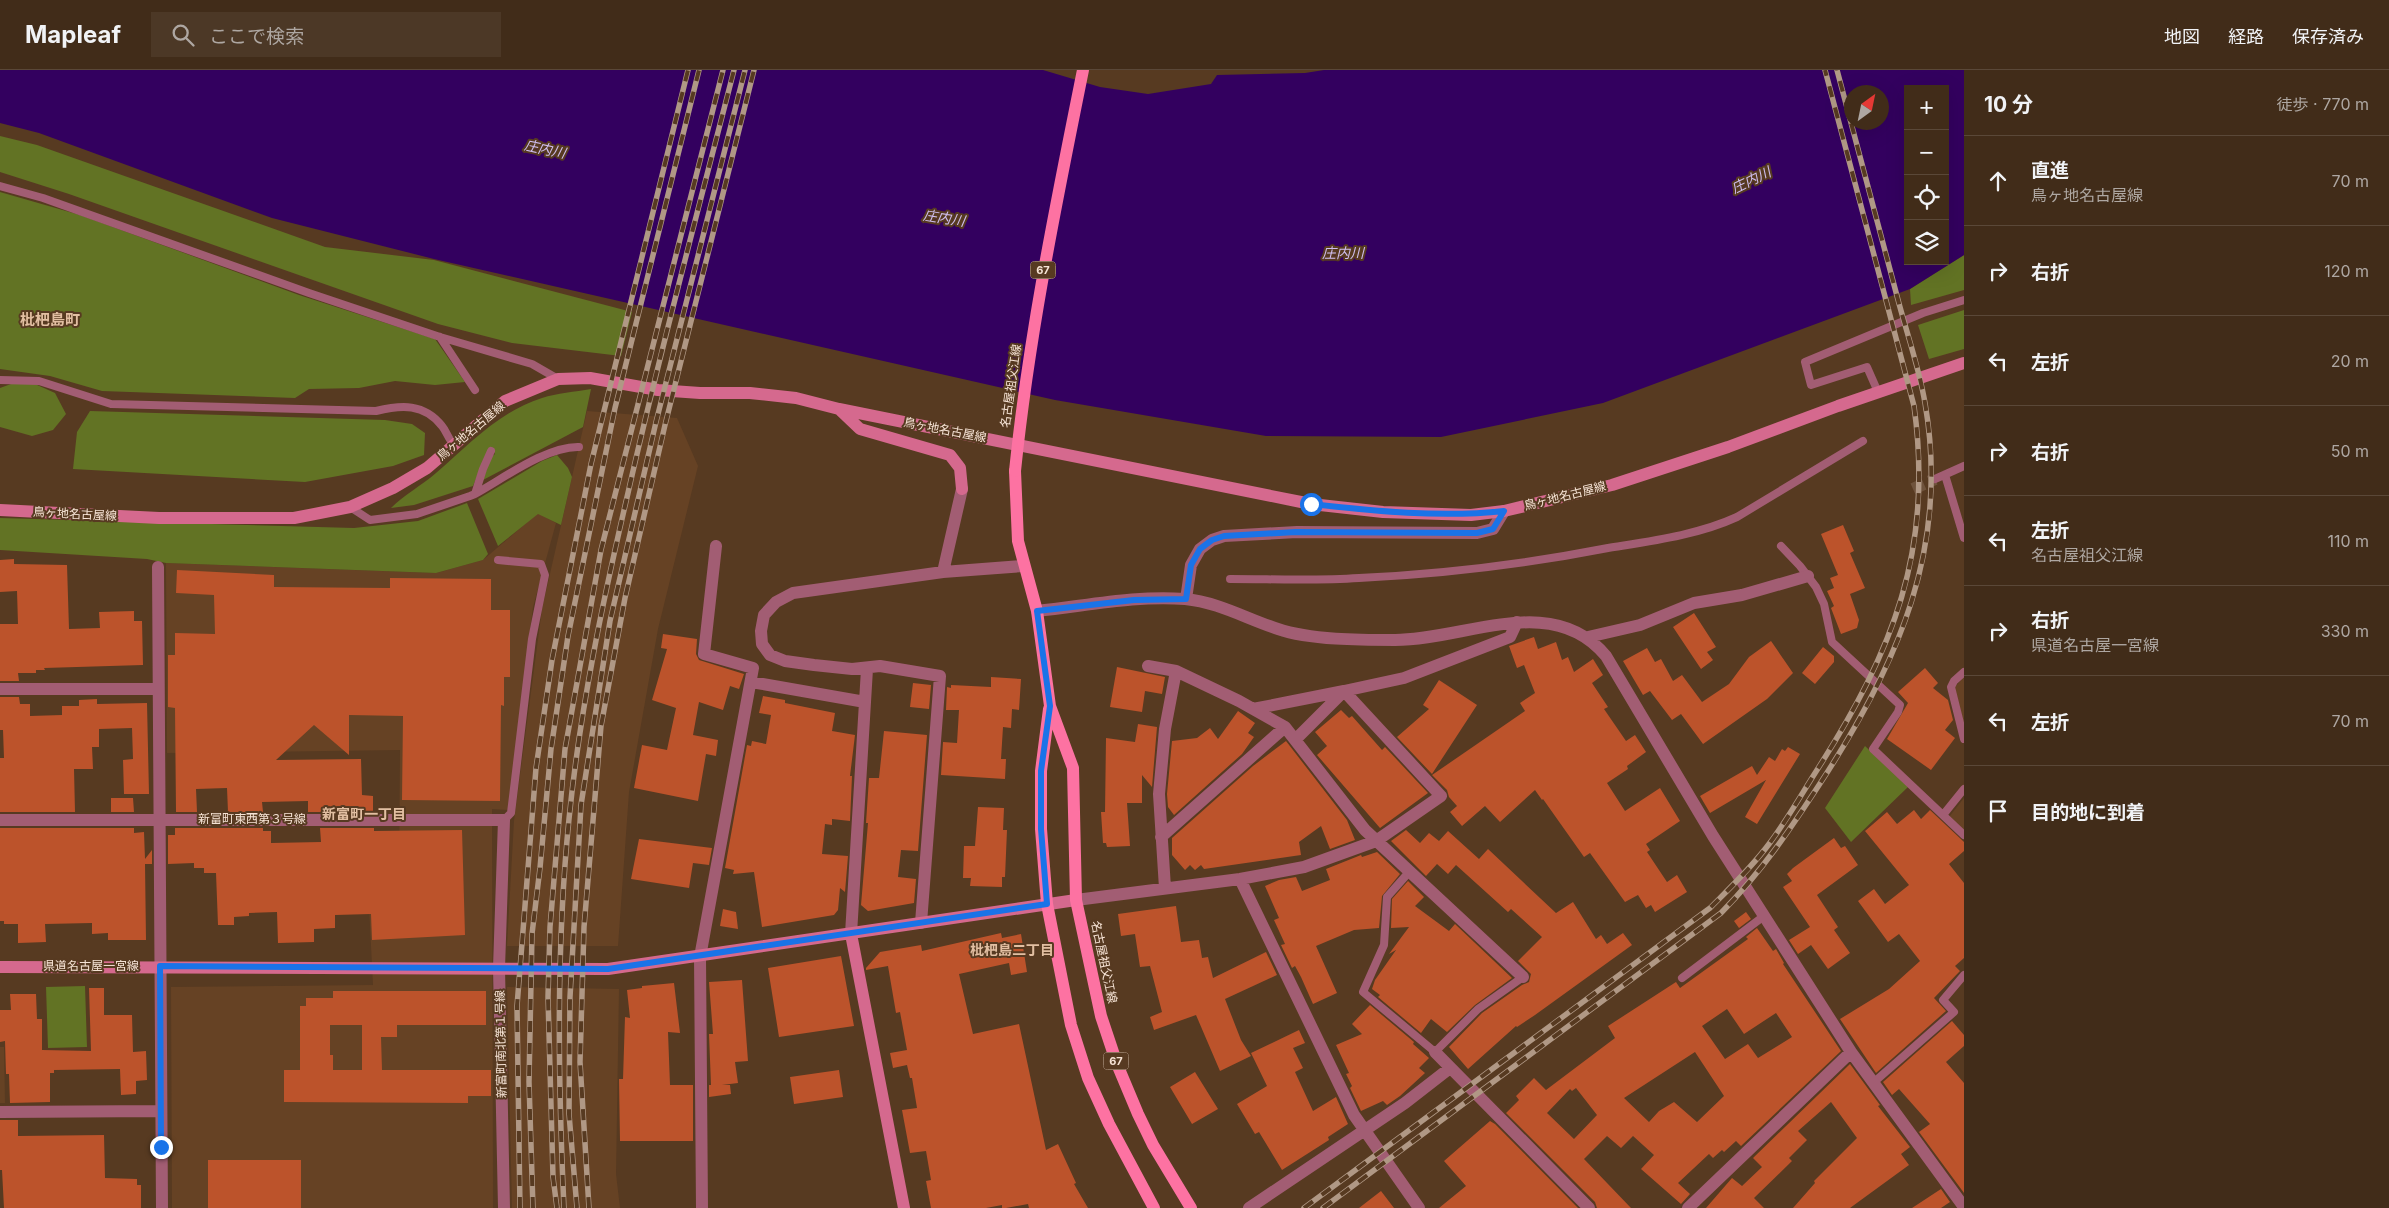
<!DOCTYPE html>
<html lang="ja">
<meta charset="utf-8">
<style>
body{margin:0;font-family:Inter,"Noto Sans JP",sans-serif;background:#4c3826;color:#f1f3f6}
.controls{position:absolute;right:15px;top:15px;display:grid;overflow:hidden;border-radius:0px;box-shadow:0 5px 20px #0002}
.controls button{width:45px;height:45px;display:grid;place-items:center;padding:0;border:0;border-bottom:1px solid #5a4838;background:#412c19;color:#f1f3f6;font:25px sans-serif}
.compass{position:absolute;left:1844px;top:15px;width:45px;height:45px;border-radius:50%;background:#412c19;box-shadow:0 5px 20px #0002;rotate:33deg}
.stop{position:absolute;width:15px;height:15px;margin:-11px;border:4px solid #1a73e8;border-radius:50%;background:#fff}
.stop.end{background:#1a73e8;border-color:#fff;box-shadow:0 1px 5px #0008}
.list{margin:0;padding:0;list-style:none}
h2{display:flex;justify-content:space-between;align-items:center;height:65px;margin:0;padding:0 20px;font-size:21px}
h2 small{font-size:16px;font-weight:400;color:#aea7a2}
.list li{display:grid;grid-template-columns:32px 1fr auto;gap:15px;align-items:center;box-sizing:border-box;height:90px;padding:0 20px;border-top:1px solid #5a4838}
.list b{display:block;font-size:19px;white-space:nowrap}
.list p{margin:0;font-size:16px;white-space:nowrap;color:#aea7a2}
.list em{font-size:16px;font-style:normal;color:#aea7a2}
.icon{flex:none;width:28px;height:28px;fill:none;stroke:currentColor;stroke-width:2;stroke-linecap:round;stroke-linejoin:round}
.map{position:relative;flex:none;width:1964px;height:1138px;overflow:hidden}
header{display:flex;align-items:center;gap:30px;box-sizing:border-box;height:70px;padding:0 25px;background:#412c19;border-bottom:1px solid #5a4838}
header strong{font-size:24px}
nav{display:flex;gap:28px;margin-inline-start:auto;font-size:18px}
.search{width:350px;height:45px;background:#4c3826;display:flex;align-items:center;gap:12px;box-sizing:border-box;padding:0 18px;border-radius:0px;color:#aea7a2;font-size:19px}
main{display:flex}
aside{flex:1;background:#412c19}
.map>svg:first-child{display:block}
.built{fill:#664224}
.green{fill:#627324}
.water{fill:#33005f;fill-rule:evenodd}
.building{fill:#bc532b;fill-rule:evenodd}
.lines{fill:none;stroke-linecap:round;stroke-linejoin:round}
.street-tunnel{stroke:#6f533c;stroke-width:12;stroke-dasharray:12 6;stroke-linecap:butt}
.lane{stroke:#a25d73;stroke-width:8}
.street{stroke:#a25d73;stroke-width:12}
.secondary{stroke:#d5698e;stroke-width:12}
.primary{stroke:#fd72a2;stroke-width:12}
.rail-casing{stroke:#b09885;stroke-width:5.5}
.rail{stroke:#573a21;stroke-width:4;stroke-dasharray:11;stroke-linecap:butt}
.primary-bridge{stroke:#fd72a2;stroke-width:12}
.route{stroke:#1a73e8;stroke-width:6}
.labels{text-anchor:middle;stroke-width:4;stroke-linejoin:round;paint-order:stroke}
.shield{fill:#573a21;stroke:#c6b09f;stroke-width:1}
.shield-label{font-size:11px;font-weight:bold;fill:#f6e3d5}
.street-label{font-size:12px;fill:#f6e3d5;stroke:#573a21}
.water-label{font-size:14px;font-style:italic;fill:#cfbeef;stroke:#573a21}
.neighbourhood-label{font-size:14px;font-weight:bold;fill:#e2bfa2;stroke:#573a21}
.quarter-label{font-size:15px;font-weight:bold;fill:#e2bfa2;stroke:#573a21}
</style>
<header>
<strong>Mapleaf</strong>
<div class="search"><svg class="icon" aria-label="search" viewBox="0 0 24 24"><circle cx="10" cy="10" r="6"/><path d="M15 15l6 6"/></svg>ここで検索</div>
<nav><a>地図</a><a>経路</a><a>保存済み</a></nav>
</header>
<main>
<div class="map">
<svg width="1964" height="1138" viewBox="0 0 1964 1138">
<rect width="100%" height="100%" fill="#573a21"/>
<!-- built -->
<path class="built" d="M587 341 677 348 698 396 658 559 629 722 618 876H507L514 751 542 539Z
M538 443 556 453 533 537 508 740 492 739 493 1138H172L171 917 373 915 368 816 399 815 400 680 167 683 166 493 436 503 483 490Z
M1964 607V654L1955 617Z
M1964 728V761L1949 747Z
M507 917 619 919 616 1104 620 1138H512Z
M0 977H4L5 1033H0Z"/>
<!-- green -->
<path class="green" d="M0 66 37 75 325 177 434 190 632 242 621 286 512 273 438 254 69 124 0 102Z
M0 122 80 145 299 225 435 269 465 312 435 315 395 311 359 318 309 319 295 328 102 321 50 306 0 299Z
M1964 185V220L1911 235 1910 219Z
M1964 240V279L1929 289 1918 255Z
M11 314H35L55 323 66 344 53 360 32 366 0 357V318Z
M591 319 583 357 483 410 491 387 495 384 492 379 488 380 473 416 414 435 391 438C405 424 421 416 436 403 470 374 498 342 542 328 557 323 575 322 591 319Z
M90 341 385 350 412 354 425 363 424 385 393 396 305 412 73 399 77 362Z
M557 385 568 398 572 407 561 455 538 444 498 476 478 429 542 391Z
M467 433 488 484 483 490 436 503 166 493 147 489 0 480V448L354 458 418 451Z
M1865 676 1908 717 1851 772 1825 738Z
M85 916 87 977 48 978 46 917Z"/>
<!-- water -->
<path class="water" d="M0 0H1043L1100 17 1148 24 1211 14 1217 5 1305 3 1324 0H1964V185L1910 219 1603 333 1441 367 1266 366 1055 330 434 189 272 148 39 63 0 53ZM1908 19H1945V191H1908ZM1852 22H1882V52H1852Z"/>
<!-- building -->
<path class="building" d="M1843 455 1854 481 1850 483 1865 518 1850 524 1859 550 1857 558 1841 564 1831 538 1834 536 1827 521 1834 518 1830 508 1838 505 1821 464Z
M14 489V494L67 495 69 559 100 558 99 542 134 541V551H142L143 595 44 598 45 600H36V603H18L19 611H0V554H18L17 521 0 522V490Z
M177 500 274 505V517L390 518V508L491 509V540H510V607H504V636L501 635 500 731 402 730 403 646 349 645V685L314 655 276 690 361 689 362 725 373 726V742H308V731L262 732 263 742H228L227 718 196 719 197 742H176L175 638 168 637V585H175V563L215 564 214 525 176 523Z
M1694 543 1716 577 1707 582 1713 590 1701 599 1673 557Z
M663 564 697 569 696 584 699 590 744 604 739 619 730 616 723 640 699 632 693 665 718 670 716 686 706 684 698 731 634 718 642 675 667 680 676 638 652 630 667 579 661 578Z
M1534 567 1538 579 1556 572 1562 590 1568 587 1574 602 1593 589 1603 605 1592 613 1608 637 1604 639 1626 671 1635 665 1646 682 1627 696 1628 699 1607 713 1625 741 1660 718 1680 751 1646 774 1650 780 1647 782 1667 812 1677 805 1687 822 1655 842 1651 835 1646 838 1638 825 1625 832 1590 783 1584 787 1543 729 1542 730 1535 720 1500 752 1485 736 1462 756 1450 742 1457 736 1449 727 1447 720 1432 705 1525 641 1520 633 1535 623 1524 595 1517 598 1509 576Z
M1771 571 1793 603 1767 629 1703 674 1681 644 1672 650 1650 621 1643 625 1623 591 1647 578 1655 592 1661 589 1673 611 1682 605 1702 632 1729 614 1749 587Z
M1823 577 1834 586V592L1815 614 1802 603Z
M1117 597 1165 607 1162 624 1145 621 1142 642 1110 637Z
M1925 598 1938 613 1933 618 1948 630 1953 650 1945 660 1955 668 1931 700 1887 669 1908 633 1898 622Z
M991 607 1021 609 1019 640 1012 639 1011 658 1003 657 1001 689H1006L1005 709 941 705 943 672 957 673 959 640H946L947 617 951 618V615L991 617Z
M1439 610 1477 635 1432 704 1397 667 1429 639 1423 635Z
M913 613 931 615 929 639 910 637Z
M763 626 785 630V633L835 643 832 661 855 665 850 706H852L850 751 832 749V755L825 754 822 784 848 786 845 822 840 818 838 840 834 845 762 857 754 802 733 804 734 800 725 798 747 675 751 676 752 671 766 674 771 645 759 643Z
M0 627H19L20 634H30V646L62 645V636H79V630L97 629V634L147 633 149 724H124L123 690 133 689 132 658 99 659V677H92L93 699H74L75 742H0V688H4L3 660H0Z
M1341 640 1349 648 1352 646 1382 680 1385 677 1428 723 1380 758 1317 685 1327 676 1315 662Z
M1238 641 1255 653 1248 663 1254 667 1242 684 1174 745 1168 737 1167 724 1172 671 1197 668 1210 658 1218 669Z
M1138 654 1157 657 1152 717 1142 705V733H1127L1130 776 1107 777 1106 773H1103L1101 742H1105L1106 668 1135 672Z
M884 661 927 665 918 781 901 780 898 807 916 809 914 833 868 841 861 835 868 753H866L869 708H879Z
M1286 671 1347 750 1355 770 1330 779 1321 756 1299 772 1301 785 1204 799 1201 795 1195 800 1190 795 1185 800 1172 785V768L1253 696Z
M1788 677 1800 684 1757 754 1745 747 1766 710 1710 743 1700 726 1752 696 1757 705 1769 687 1775 691 1782 679 1785 681Z
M111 728H133L134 742H111Z
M978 737 1004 738 1003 760H1007L1005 807H1002V817L970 816 971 808H963L964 776H975Z
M1914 740 1921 749 1930 740 1964 772V781L1949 794 1964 813V888L1955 896 1960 901 1934 928 1946 941 1876 1003 1840 949 1889 919 1920 891 1899 864 1888 872 1858 831 1874 819 1885 834 1909 815 1865 761 1887 742 1897 754Z
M0 758H134V763L144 762 145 789 152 780V794H145L146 870H108V863L92 864V853L45 854 46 872 18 873V854H4V851H0Z
M175 758H263V761H271V773L321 772 320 758H374V761L462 760 465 865 372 870 371 844 335 845V858L314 859V872L278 873 277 842 249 843V846L234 847V855H218L216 803H204V798H194V793L168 794V765H175Z
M1406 760 1420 773 1429 763 1439 771 1448 761 1479 789 1488 779 1556 843 1573 832 1596 869 1601 865 1607 874 1623 863 1632 875 1535 945 1517 957 1516 956 1468 999 1449 977 1482 943 1522 915 1529 912 1531 904 1518 891 1542 867 1511 839 1508 842 1456 795 1448 804 1437 794 1426 806 1391 771Z
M1834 768 1841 778 1845 776 1858 795 1817 825 1838 857 1834 860 1850 883 1828 899 1811 875 1798 884 1789 870 1810 857 1783 817 1792 811 1787 804 1793 798Z
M639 769 712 778 709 795 693 793 689 818 631 809Z
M1377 782 1400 804 1382 826 1379 858 1354 860 1316 876 1337 923 1313 934 1301 907 1295 896 1292 898 1281 875 1285 874 1274 850 1279 848 1265 816 1279 810 1296 807 1302 821 1330 810 1326 799 1361 785 1362 787Z
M1408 811 1424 827 1415 836 1449 861 1455 854 1512 908 1475 935 1447 962 1431 949 1421 963 1378 927 1380 925 1372 919 1375 910 1396 880 1389 884 1409 857 1391 858 1392 829Z
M1176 836 1181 872 1199 870 1202 888 1208 887 1213 908 1266 882 1277 905 1225 929 1241 970 1251 986 1220 1001 1196 945 1154 960 1150 947 1162 942 1150 896 1140 897 1135 864 1121 866 1118 844Z
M723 839 736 842 738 859 720 856Z
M1746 842 1751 849 1739 858 1734 851Z
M1757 858 1773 881 1776 879 1784 893 1783 894 1841 981 1741 1076 1736 1071 1724 1082 1722 1080 1713 1088 1709 1084 1678 1113 1690 1124 1681 1134 1641 1099 1654 1085 1633 1066 1621 1078 1607 1066 1584 1089 1631 1138H1597L1595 1132 1506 1043 1519 1030 1516 1026 1534 1008 1546 1020 1615 968 1608 956 1676 912 1680 918 1748 869 1746 867ZM1727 939 1744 964 1776 943 1792 967 1758 988 1748 974 1725 989 1702 956ZM1695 982 1724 1026 1697 1052 1674 1032 1659 1041 1649 1052 1624 1028ZM1576 1018 1597 1045 1574 1069 1547 1043 1570 1019 1572 1021Z
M1001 863 1002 868 1021 864 1027 902 1011 905 1009 893 959 904 973 964 1019 954 1046 1080 1058 1074 1076 1113 1074 1114 1088 1138H1029L1028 1134 1006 1138H1002V1135L986 1138H931L926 1111 931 1110 926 1081 910 1083 902 1040 917 1038 912 1008H910L907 995 893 998 890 983 907 980 900 942 896 943 888 896 866 900V898L880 882 921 875 922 881Z
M841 886 854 956 779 967 768 898Z
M742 910 748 991 735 992 738 1013 722 1015H730L731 1024 709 1027V1015H711L709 964H713L709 912Z
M674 913 680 963 668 962 670 1015H693V1071H620L619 1009H623L625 947 630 948 627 920 642 918V916Z
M89 918H104V945H132L133 982 146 981 147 1010 136 1011V1024L121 1025 120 999 54 1000V1003H50V1032L10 1033 9 1004H6L5 971 0 972V940H11L10 924H36L37 949H42V980L91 981Z
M333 921H486V955H397V967H381L382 1000H491V1026H468V1033L284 1032V1000H300V936H306V928H333ZM330 955H362V1000H333V985H330Z
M1370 935 1414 972 1413 974 1429 988 1419 998 1425 1003 1400 1026 1387 1035 1383 1031 1361 1041 1350 1018 1352 1016 1346 1004 1349 1003 1336 975 1362 964 1352 954Z
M1952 951 1964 965V976L1946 992 1964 1013V1123L1919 1062 1930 1054 1899 1019 1892 1025 1883 1012Z
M1299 960 1305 973 1293 978 1303 998 1295 1002 1313 1041 1336 1027 1348 1054 1328 1067 1329 1070 1282 1100 1259 1062 1255 1064 1237 1034 1267 1016 1251 983Z
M1850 994 1880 1035 1878 1036 1910 1077 1901 1084 1909 1095 1850 1138H1793L1815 1113 1814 1111 1857 1068 1831 1032 1798 1061 1807 1070 1789 1088 1792 1091 1754 1128 1764 1138H1706L1732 1108 1742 1116 1762 1097 1753 1088Z
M839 1000 843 1027 794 1034 790 1007Z
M1195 1002 1218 1039 1192 1054 1170 1017Z
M0 1050H18V1066L104 1065 105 1108 137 1109V1115H141V1138H4L2 1100H0Z
M1490 1051 1495 1054 1578 1138H1439L1466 1116 1444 1091Z
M208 1090H301V1138H208Z
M1941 1119 1950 1132 1941 1138H1912Z
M1381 1121 1394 1138H1359Z"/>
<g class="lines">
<!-- street-tunnel -->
<path class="street-tunnel" d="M1913 419 1935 409"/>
<!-- lane -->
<path class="lane" d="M0 116 43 128 309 223 440 267 532 294 558 309
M440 267 475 320
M0 310 39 311 111 334 376 341C401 335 424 333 442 356 447 362 448 369 455 376
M1878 322 1867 297 1811 315 1805 292 1923 243 1964 230
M1945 405 1964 468
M1935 409 1964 396
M475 424C504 408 547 376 579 377
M350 437 370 450 417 444 470 426 475 424 483 399 491 381
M1781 476 1800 496 1816 517 1824 534 1832 572 1900 635 1898 642 1873 679 1964 765
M498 490 541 494 545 505 532 569 511 743 504 750
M1230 509C1273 509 1316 511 1359 508 1443 504 1526 494 1608 478 1651 471 1698 465 1737 447L1863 371
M1964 602 1954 611 1951 617 1964 669
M1943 745 1964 719
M1410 801 1387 827 1384 875 1363 922 1435 982 1478 939 1523 907
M1682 908 1764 846
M1873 1013 1954 942 1943 930 1964 905"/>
<!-- street -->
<path class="street" d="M158 497 162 1138
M943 502 962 419
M1186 529 1191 495 1200 479 1212 470 1224 466 1297 462 1477 463 1493 459 1504 441
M1037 541C1086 536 1136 525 1185 529 1218 532 1247 549 1278 559 1310 570 1361 570 1395 570 1465 570 1553 521 1606 586L1713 766 1851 982 1964 1137
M1588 567 1640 555 1694 533 1742 525 1808 506
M1148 596 1176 601 1239 631 1285 657 1365 760 1523 907
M751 612 865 632
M0 619H157
M1296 669 1344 621 1404 608 1510 567 1517 552
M0 750H504L499 898 504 1138
M1161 767 1285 657
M1240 809 1354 1045 1419 1138
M1165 818 1159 724 1165 659 1176 601
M1076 830 1240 809 1304 797 1376 771 1441 726 1344 621 1253 639
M921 853 940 606 880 596 852 599 814 595 785 591 770 585 762 574 761 561 764 545 776 532 793 523 943 502 1023 496
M851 864 867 599
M1435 982 1589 1138
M0 1042 161 1041
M702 1138 700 887 753 598 704 584 716 476
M1249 1138 1405 1033 1450 998
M1688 1138 1851 982"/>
<!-- secondary -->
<path class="secondary" d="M839 339 860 359 950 385 960 398 962 419
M0 440 159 448H294L350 437 393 418 427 398 505 331 558 309 590 308 658 320 700 323H750L796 328 839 339 1311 434 1383 442 1471 445 1504 441 1612 415 1728 377 1838 336 1964 293
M851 864 904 1138
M0 897 608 899 1076 830"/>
<!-- primary -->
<path class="primary" d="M1015 401 1018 471 1037 541 1050 636 1073 698 1076 830 1101 946 1117 994 1138 1044 1153 1075 1191 1138
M1049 639 1041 701V759L1047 834 1071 955 1088 1008 1109 1054 1154 1138"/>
<defs>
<path id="rail" d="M520 1138 517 936 536 698 552 590 591 394 688 0
M533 1138 529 1012 532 864 540 798 551 679 568 566 615 338 699 0
M557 1138 553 1107 548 927 550 857 565 679 601 480 723 0
M564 1138C558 1008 556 878 569 749 580 639 603 530 628 423 660 281 698 141 734 0
M577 1138 569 1044 570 927 581 735 610 551 656 352 745 0
M589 1138 580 992 584 857 601 656 625 528 665 355 754 0
M1304 1138 1710 838C1731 817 1752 797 1769 774 1787 750 1801 725 1817 700 1893 581 1934 480 1914 336L1825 0
M1323 1138 1721 843C1763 800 1789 761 1821 712 1898 594 1950 477 1925 333 1919 297 1906 261 1897 226 1877 151 1857 75 1837 0"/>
</defs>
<!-- rail casing -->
<use href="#rail" class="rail-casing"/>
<!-- rail -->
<use href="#rail" class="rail"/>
<!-- primary-bridge -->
<path class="primary-bridge" d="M1015 401C1029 265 1056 134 1083 0"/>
</g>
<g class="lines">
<!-- route -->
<path class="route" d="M161 1077 160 896 608 899 1047 834 1041 759V701L1050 636 1037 541 1134 530 1186 529 1191 495 1200 479 1212 470 1224 466 1296 462 1477 463 1493 459 1504 441C1440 448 1375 441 1311 434"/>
</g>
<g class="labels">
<!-- shield labels -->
<g class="shield">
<rect x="1030.5" y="191.5" width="25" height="17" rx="4"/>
<rect x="1103.5" y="982.5" width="25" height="17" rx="4"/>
</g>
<g class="shield-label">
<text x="1043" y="204">67</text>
<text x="1116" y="995">67</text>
</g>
<!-- street labels -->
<g class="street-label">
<text transform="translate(1011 316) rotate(-82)" y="4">名古屋祖父江線</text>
<text transform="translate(945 360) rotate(11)" y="4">鳥ヶ地名古屋線</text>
<text transform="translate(471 361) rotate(-40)" y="4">鳥ヶ地名古屋線</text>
<text transform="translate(1565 426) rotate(-14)" y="4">鳥ヶ地名古屋線</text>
<text transform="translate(75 444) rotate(3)" y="4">鳥ヶ地名古屋線</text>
<text x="252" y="753">新富町東西第３号線</text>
<text transform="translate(1104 892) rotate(78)" y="4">名古屋祖父江線</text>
<text x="91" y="900">県道名古屋一宮線</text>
<text transform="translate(501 974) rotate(-91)" y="4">新富町南北第１号線</text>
</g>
<!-- water labels -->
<g class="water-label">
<text transform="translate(545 79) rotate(12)" y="5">庄内川</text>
<text transform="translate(1751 110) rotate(-26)" y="5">庄内川</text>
<text transform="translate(944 148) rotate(9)" y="5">庄内川</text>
<text x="1343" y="188">庄内川</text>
</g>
<!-- neighbourhood labels -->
<g class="neighbourhood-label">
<text x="364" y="749">新富町一丁目</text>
<text x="1012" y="885">枇杷島二丁目</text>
</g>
<!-- quarter labels -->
<g class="quarter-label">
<text x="50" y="255">枇杷島町</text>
</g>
</g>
</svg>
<div class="controls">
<button>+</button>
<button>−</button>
<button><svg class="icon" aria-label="locate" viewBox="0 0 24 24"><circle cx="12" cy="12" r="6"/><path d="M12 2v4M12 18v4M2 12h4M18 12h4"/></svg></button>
<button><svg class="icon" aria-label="layers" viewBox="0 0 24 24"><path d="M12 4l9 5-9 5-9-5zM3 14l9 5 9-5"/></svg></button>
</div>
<svg class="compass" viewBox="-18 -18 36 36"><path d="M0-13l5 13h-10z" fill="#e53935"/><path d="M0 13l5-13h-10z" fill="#aea7a2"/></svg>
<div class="stop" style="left:1311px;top:434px"></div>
<div class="stop end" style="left:161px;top:1077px"></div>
</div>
<aside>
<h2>10 分<small>徒歩 · 770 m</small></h2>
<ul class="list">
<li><svg class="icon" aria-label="ahead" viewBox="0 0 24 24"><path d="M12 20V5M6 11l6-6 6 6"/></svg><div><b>直進</b><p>鳥ヶ地名古屋線</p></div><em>70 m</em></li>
<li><svg class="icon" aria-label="right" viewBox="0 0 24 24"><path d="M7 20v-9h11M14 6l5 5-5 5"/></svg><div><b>右折</b></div><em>120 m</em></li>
<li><svg class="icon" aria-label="left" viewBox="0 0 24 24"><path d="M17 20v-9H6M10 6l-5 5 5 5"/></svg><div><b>左折</b></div><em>20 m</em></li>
<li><svg class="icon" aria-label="right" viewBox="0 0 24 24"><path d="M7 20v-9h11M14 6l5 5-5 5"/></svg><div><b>右折</b></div><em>50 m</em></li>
<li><svg class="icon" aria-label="left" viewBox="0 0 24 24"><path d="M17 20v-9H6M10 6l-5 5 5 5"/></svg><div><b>左折</b><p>名古屋祖父江線</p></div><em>110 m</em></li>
<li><svg class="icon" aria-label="right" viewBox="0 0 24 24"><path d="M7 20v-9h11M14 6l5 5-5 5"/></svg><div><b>右折</b><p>県道名古屋一宮線</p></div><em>330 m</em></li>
<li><svg class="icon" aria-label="left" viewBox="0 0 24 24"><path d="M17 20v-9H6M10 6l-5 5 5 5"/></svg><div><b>左折</b></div><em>70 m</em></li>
<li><svg class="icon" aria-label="arrive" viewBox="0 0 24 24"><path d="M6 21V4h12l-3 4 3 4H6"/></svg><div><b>目的地に到着</b></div></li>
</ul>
</aside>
</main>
